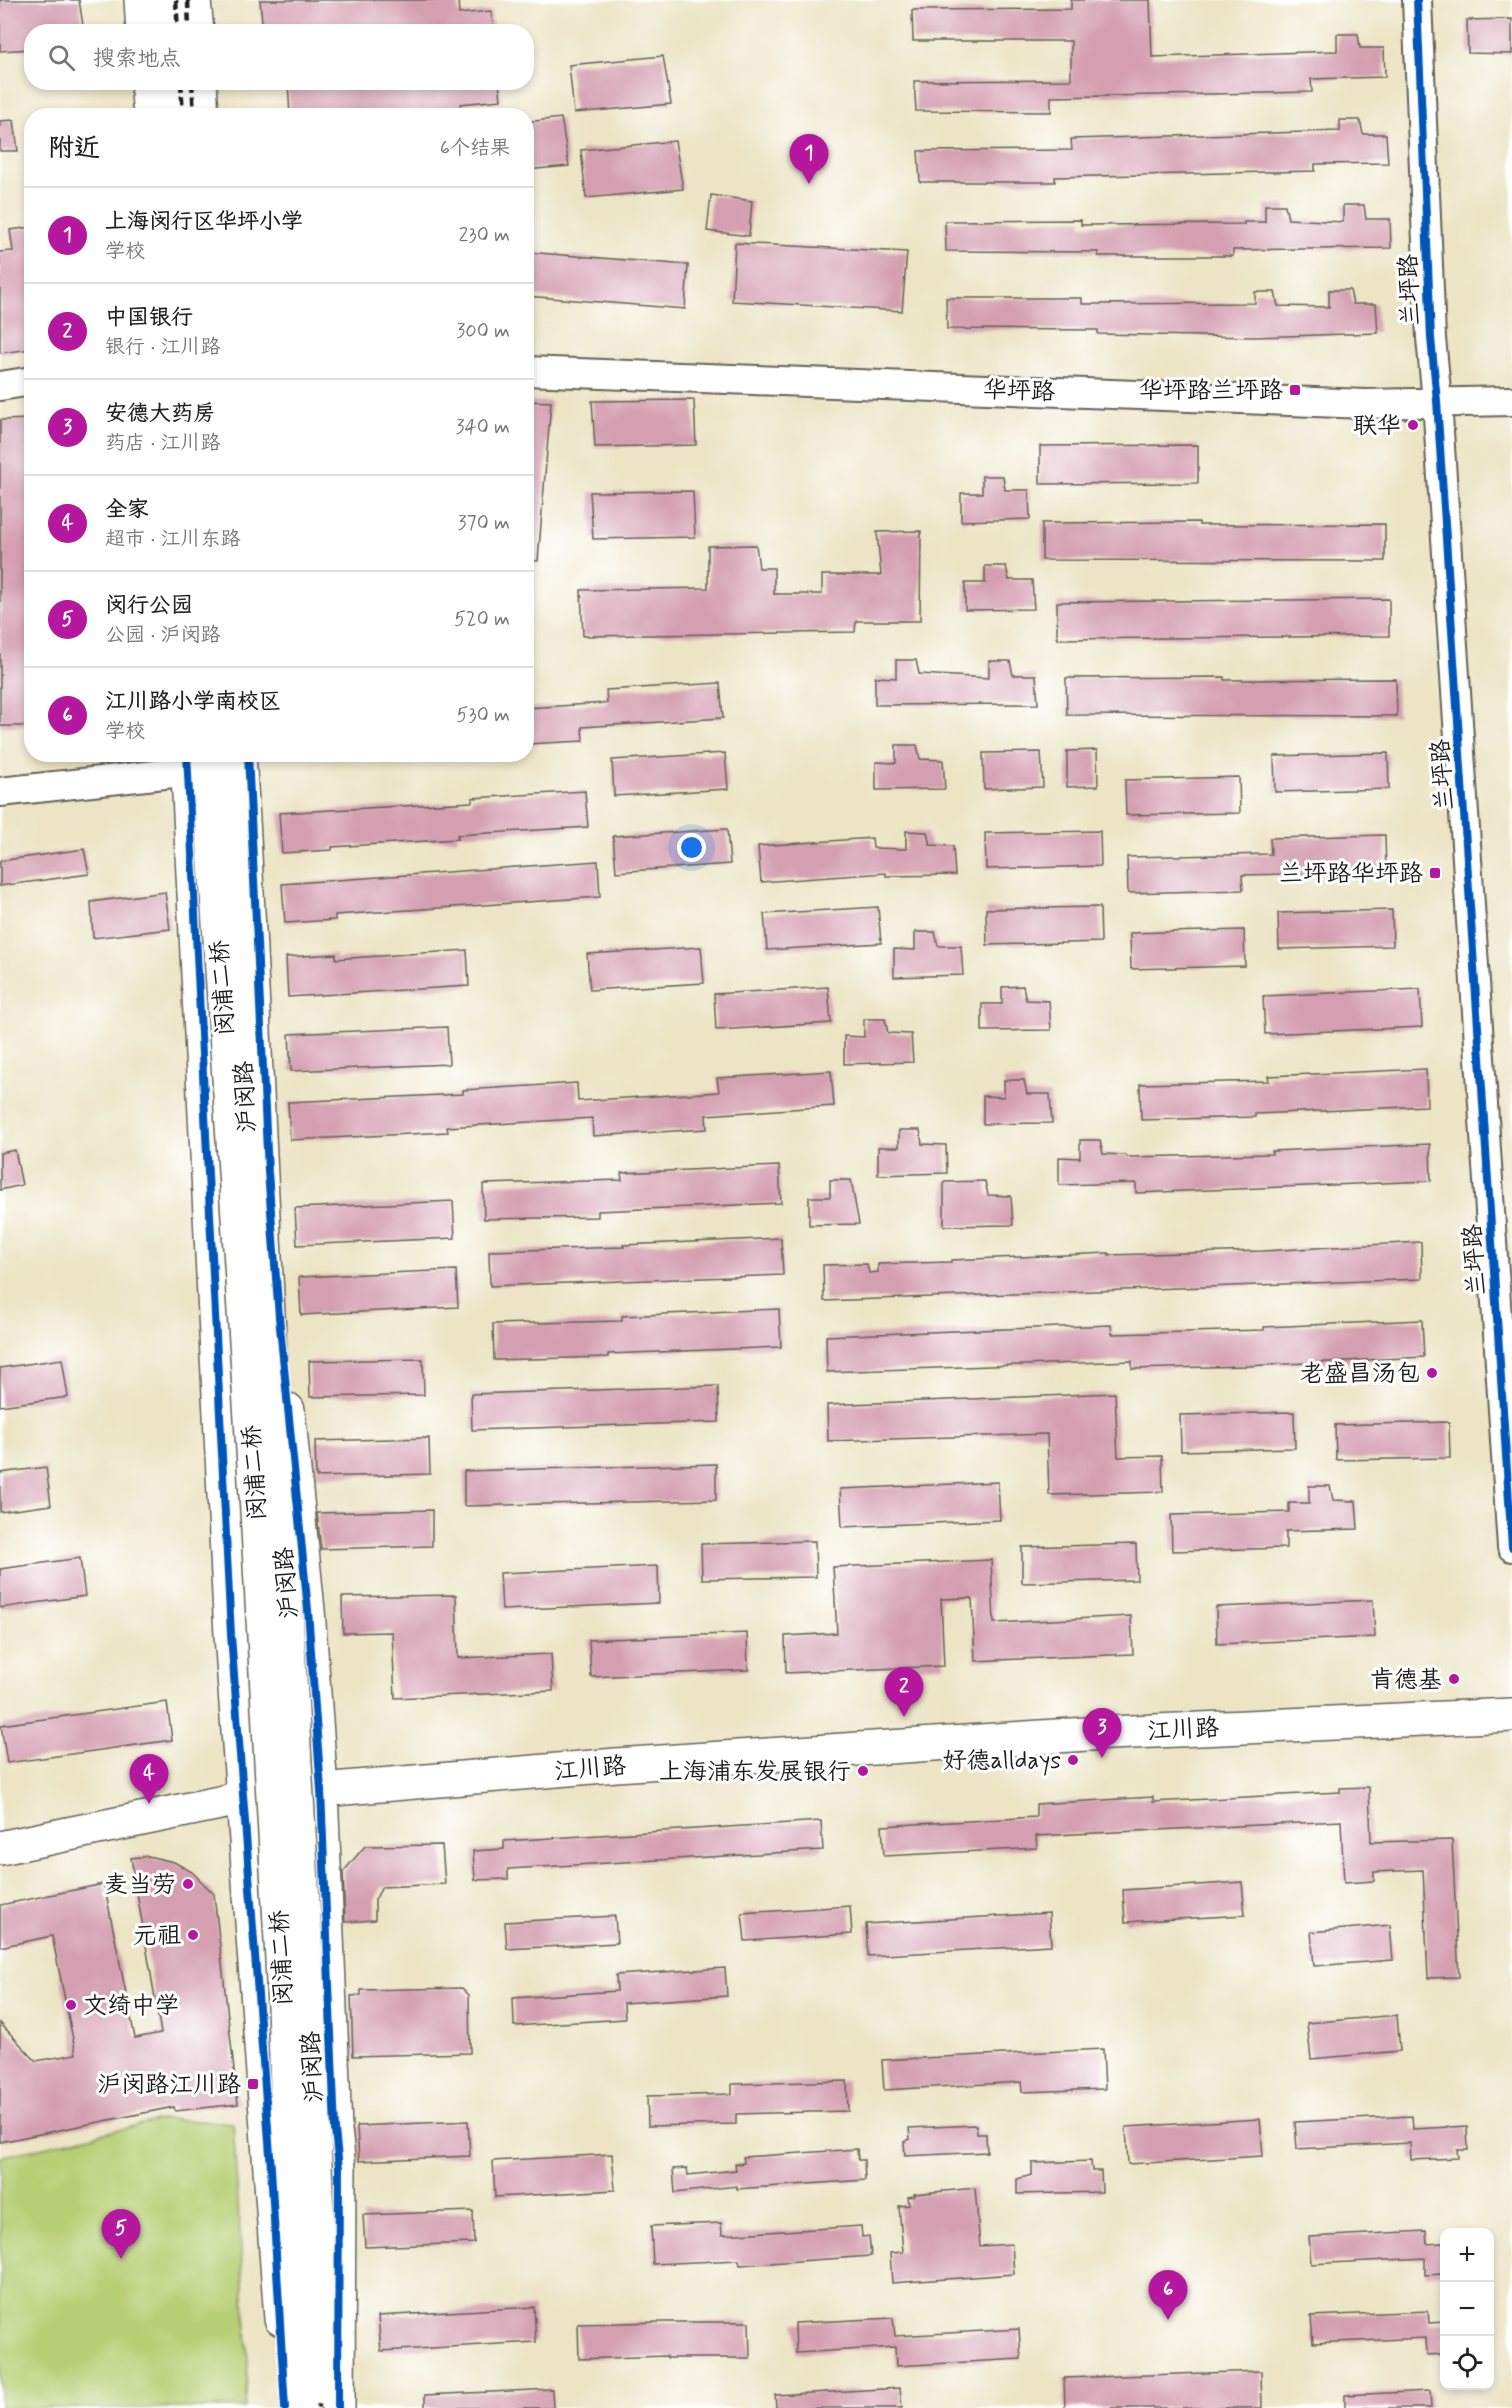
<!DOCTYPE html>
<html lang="zh">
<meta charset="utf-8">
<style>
body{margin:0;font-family:Mynerve,"LXGW WenKai TC",sans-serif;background:#f2f2f2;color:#222}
.controls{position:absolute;right:18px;bottom:18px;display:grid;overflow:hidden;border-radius:12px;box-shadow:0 3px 9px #0003}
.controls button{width:54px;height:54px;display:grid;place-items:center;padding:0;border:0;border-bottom:2px solid #e0e0e0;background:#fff;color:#222;font:30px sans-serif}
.you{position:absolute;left:692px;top:848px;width:21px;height:21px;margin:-15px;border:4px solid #fff;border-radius:50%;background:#1a73e8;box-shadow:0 0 0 9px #1a73e833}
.badge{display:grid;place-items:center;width:39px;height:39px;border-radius:50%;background:#b5179e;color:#fff;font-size:20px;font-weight:700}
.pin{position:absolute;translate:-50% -50px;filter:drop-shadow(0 2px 3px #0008)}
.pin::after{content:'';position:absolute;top:32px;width:21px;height:18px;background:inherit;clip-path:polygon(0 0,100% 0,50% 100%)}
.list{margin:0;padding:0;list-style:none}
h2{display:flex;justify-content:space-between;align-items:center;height:78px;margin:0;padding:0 24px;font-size:26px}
h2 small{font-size:20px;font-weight:400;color:#767676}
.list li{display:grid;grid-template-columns:39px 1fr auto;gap:18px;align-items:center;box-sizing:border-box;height:96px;padding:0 24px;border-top:2px solid #e0e0e0}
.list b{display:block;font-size:22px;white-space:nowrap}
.list p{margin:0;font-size:20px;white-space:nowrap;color:#767676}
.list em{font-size:20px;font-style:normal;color:#767676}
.icon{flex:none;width:33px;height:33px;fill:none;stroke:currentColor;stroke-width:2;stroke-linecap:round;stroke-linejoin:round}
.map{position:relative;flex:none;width:1512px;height:2408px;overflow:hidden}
.search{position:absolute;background:#fff;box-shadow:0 3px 9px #0003;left:24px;top:24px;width:510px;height:66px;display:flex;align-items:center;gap:15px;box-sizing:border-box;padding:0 21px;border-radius:24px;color:#767676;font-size:22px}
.panel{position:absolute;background:#fff;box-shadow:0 3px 9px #0003;left:24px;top:108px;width:510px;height:654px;border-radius:24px}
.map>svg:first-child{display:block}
.green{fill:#b7cf74;stroke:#6a7648;stroke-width:1.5}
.building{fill:#d49fb0}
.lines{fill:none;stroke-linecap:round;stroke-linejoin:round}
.minor-casing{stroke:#656257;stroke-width:32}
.major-casing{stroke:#656257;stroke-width:36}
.minor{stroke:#fff;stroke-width:28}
.major{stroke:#fff;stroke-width:33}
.rail{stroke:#1c1c1c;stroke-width:4.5;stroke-dasharray:9 4.5;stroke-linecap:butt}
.major-bridge-casing{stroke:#656257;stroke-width:36;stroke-linecap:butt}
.major-bridge{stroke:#fff;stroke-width:33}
.cycleway-casing{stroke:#fff;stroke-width:11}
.cycleway{stroke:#0057b8;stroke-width:8}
.poi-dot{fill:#b5179e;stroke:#fff;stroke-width:2}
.labels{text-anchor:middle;stroke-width:6;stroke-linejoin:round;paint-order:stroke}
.street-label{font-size:24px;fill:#1c1c1c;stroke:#fff}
.poi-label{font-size:24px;fill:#1c1c1c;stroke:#fff;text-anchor:end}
</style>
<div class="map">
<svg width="1512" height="2408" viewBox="0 0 1512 2408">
<rect width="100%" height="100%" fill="#fff"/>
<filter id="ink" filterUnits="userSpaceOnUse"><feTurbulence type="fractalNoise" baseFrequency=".0167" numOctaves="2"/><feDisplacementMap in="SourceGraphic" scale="12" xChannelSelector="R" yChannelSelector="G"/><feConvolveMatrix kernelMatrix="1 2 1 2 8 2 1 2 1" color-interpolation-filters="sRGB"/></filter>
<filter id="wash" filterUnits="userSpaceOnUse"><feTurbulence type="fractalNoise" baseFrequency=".008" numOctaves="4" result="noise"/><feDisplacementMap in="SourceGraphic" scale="24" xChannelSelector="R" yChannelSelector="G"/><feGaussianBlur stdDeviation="1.35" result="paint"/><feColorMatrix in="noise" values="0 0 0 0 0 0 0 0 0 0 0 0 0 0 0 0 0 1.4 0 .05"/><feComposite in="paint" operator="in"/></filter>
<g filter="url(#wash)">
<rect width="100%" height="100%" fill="#ece4c5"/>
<!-- green -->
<path class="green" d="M164 2119 233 2123 248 2362 245 2408H0V2157Z"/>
<g id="blocks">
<!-- building -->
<path class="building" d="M0 0H79L84 32H32V49L0 51Z
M260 0H458L459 14 491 11 494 32H263Z
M1071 0H1150L1152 57 1337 51V34H1358L1360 48H1384L1385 77 1311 79 1312 92 1051 97V112L916 111 914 81 1071 80V41H913L912 10 1071 9Z
M1512 19V54L1468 53 1467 20Z
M663 56 671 104 574 113 569 65Z
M288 82H499L501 100 460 104V116H290Z
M561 118 569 166 526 170V122Z
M14 120 18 151H0V121Z
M1340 120H1360L1363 134H1386L1388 163 1315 164V171L1055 177V182H920L918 151 1072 150 1071 139 1340 131Z
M675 141 683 189 586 198 581 150Z
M711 195 752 201 749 236 707 231Z
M1265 205H1285L1288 219 1343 222V205H1364L1366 219H1390L1391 248 1233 250V256H1098V252L946 251 945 221 1081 220V225L1244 224V222H1265Z
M32 227V349L0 353V252L13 251 10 230Z
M735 243 907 252 902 311 732 301Z
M526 252 688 265 685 309 526 296Z
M1329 290H1350L1353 304H1376L1378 333 1255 337 1098 334V330L947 329 946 298H1082V304L1255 303V292H1275L1278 306 1329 307Z
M694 400 696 445 595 447 592 401Z
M526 401 551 402 538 561 526 560Z
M32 419V726H0V420Z
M1198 445V483L1040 484V446Z
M982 476H1003L1005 490H1029L1030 519 961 521V493H982Z
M693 491 695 537 593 539 590 492Z
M1199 522V525L1385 524V561L1042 560V523Z
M921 531 920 621H856L855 632 583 636 581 590 708 588V546L756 545 759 568H774V594H822V575H881L877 532Z
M985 566H1006L1009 580H1032L1034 609 965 610V583H985Z
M1389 599V636L1057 639V602Z
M896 660H916L919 674 989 678V661H1010L1013 675H1036L1038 704 875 705V677L896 678Z
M1224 677V680L1396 679 1397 716 1067 715 1066 678Z
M720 683 723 718 582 727 583 741 526 744V708L607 703 606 690Z
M896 745H917L920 759 943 760 945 789 876 790V762L896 763Z
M1097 750 1098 786 1067 787V751Z
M1041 752 1043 787 984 789 983 753Z
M725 753 728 789 614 796 612 760Z
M1388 753 1389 789 1275 792 1274 756Z
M1239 777 1240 813 1126 815 1125 780Z
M585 791 588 827 457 835 458 839 332 847V850L282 853 279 813 472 802V798Z
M727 829 730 864 616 872 613 836Z
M906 831 927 832 930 845 953 846 955 875 886 876V873L761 882 758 846 872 838 873 848 906 849Z
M1100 831 1101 866 986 869 985 833Z
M1385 835 1386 872 1242 875 1243 890 1128 893 1127 857 1271 854 1270 838Z
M84 849 89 874 0 886V861Z
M598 861 600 897 335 915V920L285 923 282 884Z
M165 892 170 929 93 938 91 902Z
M878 907 881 943 767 950 764 914Z
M1100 907 1101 942 987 945 986 909Z
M1392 910 1393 946 1279 949 1278 913Z
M1244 930 1245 966 1131 969 1130 933Z
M915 932H935L938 946H961L963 975 894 977V949L915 950Z
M701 947 704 983 590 990 587 954Z
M467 950 469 986 288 997 286 957 336 954V959Z
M1023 986 1026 1000 1049 1001 1051 1030 982 1031V1004H1002V987Z
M828 987 831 1023 716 1030 714 994Z
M1420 989 1422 1027 1265 1034 1263 996Z
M864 1019H885L888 1033 911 1034 913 1062 844 1064V1036L864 1037Z
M447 1027 449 1064 291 1071 289 1034Z
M1426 1069 1427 1106 1255 1114V1117L1141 1120 1140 1084 1269 1081 1268 1076Z
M831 1071 834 1106 706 1115 707 1129 593 1136 592 1118 447 1127 448 1132 290 1140 288 1102 463 1094V1090L577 1083 578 1101 719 1092 717 1078Z
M1004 1080H1024L1027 1094H1050L1052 1123 983 1124V1096L1004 1097Z
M899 1130H920L922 1144 946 1145 947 1173 878 1175V1147H899Z
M1080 1140H1100L1103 1154 1126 1155 1127 1157 1272 1154V1151L1430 1144 1431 1181 1136 1193V1183L1059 1185V1157L1080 1158Z
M15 1150 22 1185 0 1190V1153Z
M779 1166 781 1203 598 1211V1217L484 1219 483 1184 622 1180 621 1173Z
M830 1180H851L859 1224 809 1225V1197H830Z
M985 1181 988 1195 1011 1196 1013 1225 944 1226V1182Z
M453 1201 455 1238 297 1245 295 1208Z
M781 1238 783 1275 490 1286 489 1251 624 1247 623 1245Z
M1421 1242 1422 1279 824 1301 823 1265 867 1264 869 1273 878 1272V1264L951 1262V1260L1109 1253V1255L1263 1251Z
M456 1270 458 1307 301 1315 299 1277Z
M779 1309 781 1347 608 1354V1357L494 1360 493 1324 622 1321V1316Z
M1422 1320 1424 1357 1247 1366 1132 1369V1361L827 1372 826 1336 1111 1325 1112 1334 1264 1330V1327Z
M62 1359 68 1397 0 1406V1368Z
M423 1359 424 1395 310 1397 309 1361Z
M718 1386 719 1422 472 1430 471 1394Z
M1115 1393 1118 1457 1162 1456 1163 1492 1049 1495 1047 1434 828 1441 827 1405Z
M1294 1412 1295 1448 1181 1451 1180 1415Z
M1449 1422 1450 1458 1336 1460 1335 1425Z
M429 1438 430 1474 316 1477 315 1441Z
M716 1464V1500L464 1506V1471Z
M46 1467 51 1505 0 1512V1473Z
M998 1482 1000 1520 842 1527 840 1489Z
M1309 1486H1330L1333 1500 1356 1501 1358 1529 1286 1531V1548L1172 1551 1171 1515 1289 1512V1503H1309Z
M432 1510V1546L321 1549 317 1513Z
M815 1541 816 1577 702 1579 701 1544Z
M1136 1544 1137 1580 1022 1583V1547Z
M80 1558 85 1596 0 1608V1569Z
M991 1560 994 1623 1131 1616 1133 1654 975 1661 972 1598 941 1599 944 1666 786 1673 785 1636 837 1633 833 1567Z
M658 1566 659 1603 502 1610 500 1573Z
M456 1595 458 1658 551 1654 553 1691 395 1698 392 1632 343 1633 342 1597Z
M1373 1600 1375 1637 1217 1644 1216 1607Z
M747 1633 748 1670 591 1677 589 1640Z
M167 1702 172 1740 7 1763 1 1725Z
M1369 1787 1371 1842 1452 1840 1459 1977 1428 1978 1423 1870 1374 1872V1881L1344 1883 1341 1821 1036 1836 1037 1848 884 1856 882 1826 1036 1817V1804L1153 1797V1802L1340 1792V1788Z
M821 1821 823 1850 508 1869V1879L475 1880 473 1851 504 1849V1841Z
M442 1845 445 1884 382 1887 375 1900V1920L345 1922 343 1872 365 1846Z
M148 1856 174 1862 192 1872 214 1894 238 2104 175 2111 174 2107 0 2142V2023L36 2061 76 2054 52 1936 0 1947V1905L104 1884 135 2038 161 2033 131 1858Z
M1242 1882 1245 1915 1125 1922 1123 1890Z
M850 1906 852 1934 745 1941 742 1913Z
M1049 1913 1051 1945 868 1956 866 1924Z
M615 1916 617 1943 507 1949 505 1922Z
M1390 1925 1393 1960 1314 1966 1311 1932Z
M725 1968 727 1996 624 2003 625 2019 514 2026 513 1998 617 1991 616 1975Z
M462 1988 469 1995 470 2053 353 2056 351 1996 361 1995V1990Z
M1397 2015 1400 2051 1311 2059 1307 2023Z
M1103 2049 1105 2089 1022 2092 1021 2082 884 2090 882 2060Z
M847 2081 848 2111 736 2114V2124L648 2126 647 2096 732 2094V2084Z
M1412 2116 1413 2129 1467 2126 1468 2150H1457L1458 2158 1411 2160 1410 2143 1297 2149 1295 2122Z
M1260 2119 1263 2156 1128 2164 1126 2127Z
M468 2121 470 2156 359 2161 357 2126Z
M976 2125 977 2134H986L987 2152 905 2156 904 2142 910 2139 909 2128Z
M857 2149 858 2160H864L865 2180 737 2189V2186L675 2193 673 2169 687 2168 688 2175 736 2170 735 2164 744 2163 743 2157Z
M612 2154 615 2190 495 2197 493 2161Z
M1091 2161 1092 2171H1101L1102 2192 1017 2194V2179L1032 2175V2163Z
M975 2188 980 2246 1012 2244 1014 2274 892 2283 890 2253 903 2252 899 2206 909 2205 908 2197 915 2196 914 2194Z
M473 2211 474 2243 365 2247 363 2215Z
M721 2223 722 2235 861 2226 862 2237 869 2236 871 2256 740 2265 739 2260 653 2264 651 2226Z
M1426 2231 1427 2244 1444 2243V2274L1425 2275V2258L1311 2264 1309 2237Z
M534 2307 536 2342 381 2351 378 2316Z
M1428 2311 1429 2323 1444 2322V2354L1427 2355 1426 2338 1313 2343 1311 2316Z
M893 2318 895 2336 1019 2329 1021 2359 896 2366 895 2347 796 2353 795 2323Z
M663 2322H749L750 2358H667V2356L579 2359 578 2324Z
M1261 2371 1262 2408H1065L1064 2378Z
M900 2388 902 2408H776L775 2395Z
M552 2389 553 2408H425V2395Z
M1430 2391 1431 2408H1345V2395Z"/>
</g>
</g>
<g filter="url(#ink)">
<use href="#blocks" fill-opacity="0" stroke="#656257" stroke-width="1.5"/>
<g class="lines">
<defs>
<path id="minor" d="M1417 0 1431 338 1437 401 1512 1547
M526 371 1366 404 1512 401
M0 386 32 381
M0 792 210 769"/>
<path id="major" d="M141 0 143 32
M170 0 172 32
M194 0 197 32
M147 82 150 116
M175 82 176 116
M200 82 202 116
M187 754 231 1635 281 2319
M288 1410 308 1610 321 1790 335 2130 339 2168 338 2408
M0 1848 244 1798 321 1790 616 1765 1087 1734 1512 1715"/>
</defs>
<!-- minor casing -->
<use href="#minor" class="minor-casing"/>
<!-- major casing -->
<use href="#major" class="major-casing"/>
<!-- minor -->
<use href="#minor" class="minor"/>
<!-- major -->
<use href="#major" class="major"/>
<!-- rail -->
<path class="rail" d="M176 0 178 32
M188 0 189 32
M181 82 183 116
M192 82 194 116
M219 754C250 1306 285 1856 306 2408
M231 754 296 1894 318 2408"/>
<defs>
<path id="major-bridge" d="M208 754 257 1512 282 1959 300 2408
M239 754C253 971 260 1187 273 1403 293 1731 316 2059 321 2388"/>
</defs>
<!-- major-bridge casing -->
<use href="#major-bridge" class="major-bridge-casing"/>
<!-- major-bridge -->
<use href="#major-bridge" class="major-bridge"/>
<defs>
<path id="cycleway" d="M1417 0 1431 338 1437 401 1512 1547
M187 754 231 1635 271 2168 285 2408
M248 754 268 1172 279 1317 308 1610 321 1790 335 2130 339 2168 338 2408"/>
</defs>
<!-- cycleway casing -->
<use href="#cycleway" class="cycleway-casing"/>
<!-- cycleway -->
<use href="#cycleway" class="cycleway"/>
</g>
</g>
<!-- markers -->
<g class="poi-dot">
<rect x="1289" y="384" width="12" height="12" rx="3"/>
<circle cx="1413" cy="425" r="6"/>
<rect x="1429" y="867" width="12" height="12" rx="3"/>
<circle cx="1432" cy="1373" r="6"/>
<circle cx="1454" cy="1679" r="6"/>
<circle cx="1073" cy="1760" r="6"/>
<circle cx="863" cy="1771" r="6"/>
<circle cx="188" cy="1884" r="6"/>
<circle cx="193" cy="1935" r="6"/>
<circle cx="71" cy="2005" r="6"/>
<rect x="247" y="2078" width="12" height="12" rx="3"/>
</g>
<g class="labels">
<!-- street labels -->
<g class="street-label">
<text transform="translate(1409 290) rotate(-92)" y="8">兰坪路</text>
<text transform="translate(1019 390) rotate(2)" y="8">华坪路</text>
<text transform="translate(1442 775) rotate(-94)" y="8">兰坪路</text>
<text transform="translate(222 988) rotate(-94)" y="8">闵浦二桥</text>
<text transform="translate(245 1097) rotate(-93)" y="8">沪闵路</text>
<text transform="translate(1474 1260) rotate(-94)" y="8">兰坪路</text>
<text transform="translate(254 1473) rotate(-94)" y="8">闵浦二桥</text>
<text transform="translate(286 1583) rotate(-95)" y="8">沪闵路</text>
<text transform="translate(1183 1729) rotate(-3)" y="8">江川路</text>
<text transform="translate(590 1768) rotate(-5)" y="8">江川路</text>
<text transform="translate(281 1958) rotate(-93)" y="8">闵浦二桥</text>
<text transform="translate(312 2067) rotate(-93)" y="8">沪闵路</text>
</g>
<!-- poi labels -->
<g class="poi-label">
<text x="1283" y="398">华坪路兰坪路</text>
<text x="1401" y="433">联华</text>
<text x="1423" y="881">兰坪路华坪路</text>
<text x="1420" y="1381">老盛昌汤包</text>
<text x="1442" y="1687">肯德基</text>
<text x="1061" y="1768">好德alldays</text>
<text x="851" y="1779">上海浦东发展银行</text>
<text x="176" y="1892">麦当劳</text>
<text x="181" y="1943">元祖</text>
<text x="83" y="2013" text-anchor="start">文绮中学</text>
<text x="241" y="2092">沪闵路江川路</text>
</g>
</g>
</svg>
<div class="controls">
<button>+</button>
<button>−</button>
<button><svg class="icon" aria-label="locate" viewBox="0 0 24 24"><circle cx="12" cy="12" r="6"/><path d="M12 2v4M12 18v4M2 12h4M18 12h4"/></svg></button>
</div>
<div class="you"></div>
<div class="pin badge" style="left:809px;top:184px">1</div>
<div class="pin badge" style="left:904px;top:1717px">2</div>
<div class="pin badge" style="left:1102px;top:1758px">3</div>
<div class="pin badge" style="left:149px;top:1804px">4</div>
<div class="pin badge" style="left:121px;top:2259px">5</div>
<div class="pin badge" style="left:1168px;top:2320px">6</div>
<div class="search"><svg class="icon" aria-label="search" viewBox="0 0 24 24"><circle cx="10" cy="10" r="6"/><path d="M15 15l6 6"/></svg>搜索地点</div>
<section class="panel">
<h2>附近<small>6个结果</small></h2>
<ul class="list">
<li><span class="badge">1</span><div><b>上海闵行区华坪小学</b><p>学校</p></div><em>230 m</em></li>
<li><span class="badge">2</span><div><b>中国银行</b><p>银行 · 江川路</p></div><em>300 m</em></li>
<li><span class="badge">3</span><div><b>安德大药房</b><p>药店 · 江川路</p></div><em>340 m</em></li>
<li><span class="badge">4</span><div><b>全家</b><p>超市 · 江川东路</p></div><em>370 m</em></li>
<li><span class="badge">5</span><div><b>闵行公园</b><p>公园 · 沪闵路</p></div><em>520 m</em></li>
<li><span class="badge">6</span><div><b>江川路小学南校区</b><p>学校</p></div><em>530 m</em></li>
</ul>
</section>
</div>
